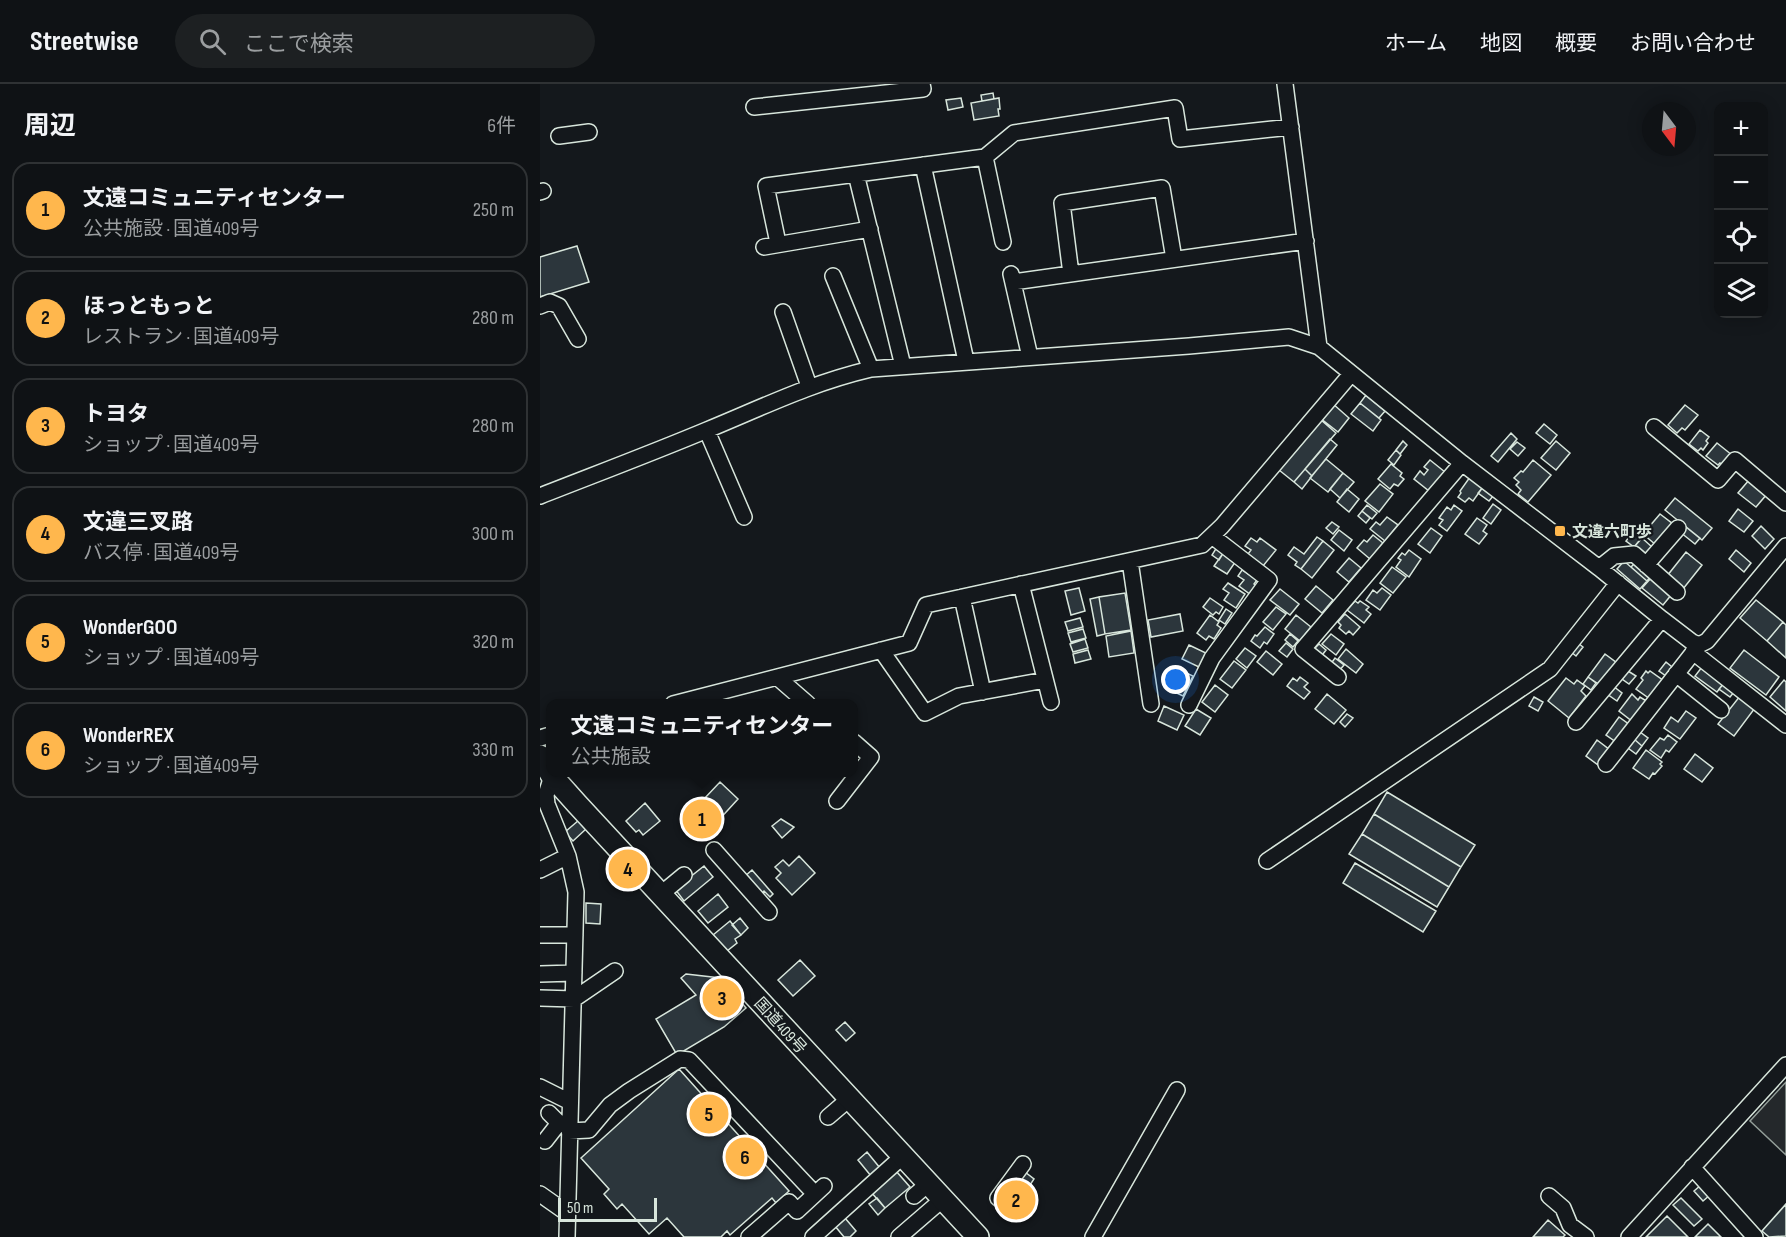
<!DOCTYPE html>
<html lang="ja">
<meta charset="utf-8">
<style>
body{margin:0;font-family:"Sofia Sans Condensed","Noto Sans JP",sans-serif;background:#1d2022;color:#f1f3f6}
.controls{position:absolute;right:18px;top:18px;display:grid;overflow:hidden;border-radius:12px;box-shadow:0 3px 15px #0003}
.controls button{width:54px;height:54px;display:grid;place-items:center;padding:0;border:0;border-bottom:2px solid #2f3234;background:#0f1215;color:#f1f3f6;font:30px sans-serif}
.compass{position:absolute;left:1102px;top:18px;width:54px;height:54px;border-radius:50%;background:#0f1215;box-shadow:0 3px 15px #0003;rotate:164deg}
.scale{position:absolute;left:18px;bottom:15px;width:99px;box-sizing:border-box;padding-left:6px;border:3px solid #d8e6dc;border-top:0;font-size:16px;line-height:21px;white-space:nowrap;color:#d8e6dc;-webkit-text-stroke:4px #14181c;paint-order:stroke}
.you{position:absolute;left:636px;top:596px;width:21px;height:21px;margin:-15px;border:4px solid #fff;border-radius:50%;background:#1a73e8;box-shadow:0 0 0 9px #1a73e833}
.badge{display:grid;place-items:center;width:39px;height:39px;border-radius:50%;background:#ffb74d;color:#111;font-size:20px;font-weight:700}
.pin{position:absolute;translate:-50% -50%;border:3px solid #fff;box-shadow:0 2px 6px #0006}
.popup{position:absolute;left:6px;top:615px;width:312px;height:78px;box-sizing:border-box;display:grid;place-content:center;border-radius:12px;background:#0f1215;filter:drop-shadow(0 2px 4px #0005);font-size:20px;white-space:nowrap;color:#9b9ea0}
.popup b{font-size:22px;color:#f1f3f6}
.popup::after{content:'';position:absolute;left:50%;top:100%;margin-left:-12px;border:12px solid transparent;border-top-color:#0f1215}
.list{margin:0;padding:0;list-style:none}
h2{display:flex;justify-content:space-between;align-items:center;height:78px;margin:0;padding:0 24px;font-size:26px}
h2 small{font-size:20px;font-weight:400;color:#9b9ea0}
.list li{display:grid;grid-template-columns:39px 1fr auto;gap:18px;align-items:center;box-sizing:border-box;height:96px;margin:0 12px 12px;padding:0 12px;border:2px solid #2f3234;border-radius:18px}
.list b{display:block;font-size:22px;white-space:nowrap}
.list p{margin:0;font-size:20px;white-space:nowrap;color:#9b9ea0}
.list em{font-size:20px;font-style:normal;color:#9b9ea0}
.icon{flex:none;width:33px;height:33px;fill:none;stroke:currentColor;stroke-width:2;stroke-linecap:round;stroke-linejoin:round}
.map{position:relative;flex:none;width:1246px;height:1153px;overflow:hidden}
header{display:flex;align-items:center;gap:36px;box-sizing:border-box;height:84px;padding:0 30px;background:#0f1215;border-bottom:2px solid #2f3234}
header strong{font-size:28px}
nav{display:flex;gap:33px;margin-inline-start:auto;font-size:21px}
.search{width:420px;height:54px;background:#1d2022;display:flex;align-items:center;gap:15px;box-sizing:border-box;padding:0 21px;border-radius:33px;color:#9b9ea0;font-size:22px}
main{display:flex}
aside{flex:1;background:#0f1215}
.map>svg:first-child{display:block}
.parking{fill:#24282b;stroke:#939e99;stroke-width:1.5}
.building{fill:#2c363c;stroke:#d8e6dc;stroke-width:1.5}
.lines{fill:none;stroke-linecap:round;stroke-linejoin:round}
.minor-casing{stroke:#d8e6dc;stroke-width:18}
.highway-casing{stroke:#d8e6dc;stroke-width:24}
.minor{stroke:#14181c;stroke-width:15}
.highway{stroke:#14181c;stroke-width:21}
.poi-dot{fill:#ffb74d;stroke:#14181c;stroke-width:2}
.labels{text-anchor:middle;stroke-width:4.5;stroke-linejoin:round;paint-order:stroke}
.poi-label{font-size:16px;font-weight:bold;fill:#d8e6dc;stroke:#14181c;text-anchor:start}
.street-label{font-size:16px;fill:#d8e6dc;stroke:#14181c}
</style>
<header>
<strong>Streetwise</strong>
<div class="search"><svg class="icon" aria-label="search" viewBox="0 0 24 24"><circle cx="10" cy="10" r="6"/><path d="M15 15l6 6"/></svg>ここで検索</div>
<nav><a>ホーム</a><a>地図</a><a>概要</a><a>お問い合わせ</a></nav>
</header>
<main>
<aside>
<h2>周辺<small>6件</small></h2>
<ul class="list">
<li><span class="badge">1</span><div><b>文遠コミュニティセンター</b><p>公共施設 · 国道409号</p></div><em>250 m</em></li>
<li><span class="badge">2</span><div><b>ほっともっと</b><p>レストラン · 国道409号</p></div><em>280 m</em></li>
<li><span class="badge">3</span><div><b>トヨタ</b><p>ショップ · 国道409号</p></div><em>280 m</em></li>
<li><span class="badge">4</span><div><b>文違三叉路</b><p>バス停 · 国道409号</p></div><em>300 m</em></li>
<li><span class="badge">5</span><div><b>WonderGOO</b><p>ショップ · 国道409号</p></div><em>320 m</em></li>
<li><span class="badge">6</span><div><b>WonderREX</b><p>ショップ · 国道409号</p></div><em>330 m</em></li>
</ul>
</aside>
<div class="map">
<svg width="1246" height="1153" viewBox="0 0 1246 1153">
<rect width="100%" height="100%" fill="#14181c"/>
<!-- parking -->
<path class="parking" d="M1246 998V1071L1210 1037Z"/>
<!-- building -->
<path class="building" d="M453 9 454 15 442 17 441 11Z
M421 14 423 23 408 26 406 16Z
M459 14 460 25H458L459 32 434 36 431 19Z
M37 162 49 198 0 213V173Z
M826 311 845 327 839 334 820 319Z
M792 319 809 334 798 348 780 334Z
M820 319 841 336 833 347 811 330Z
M1145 321 1158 331 1145 346 1142 344 1137 349 1128 341Z
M781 336 796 349 754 398 739 386Z
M1004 340 1017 351 1010 360 996 349Z
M1160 346 1169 353 1166 357 1168 359 1163 366 1161 364 1158 367 1149 360Z
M971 349 977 355 958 378 951 372Z
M790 355 797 361 772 392 765 385Z
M863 357 867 361 860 370 856 366Z
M1016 357 1030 369 1016 386 1001 374Z
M977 358 985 364 978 372 970 365Z
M1177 359 1192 371 1183 381 1180 379 1178 381 1166 372Z
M856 366 861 371 854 381 848 376Z
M786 375 803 389 788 408 770 394Z
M890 376 905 388 889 407 874 395 880 387 884 391 888 386 884 383Z
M993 376 1011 391 988 418 978 410 981 406 976 401 979 398 974 394 981 387 983 388Z
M851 380 862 389 860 392 864 395 858 402 854 400 850 405 838 395Z
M765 385 772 392 762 405 754 398Z
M803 389 814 398 800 414 790 405Z
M930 393 943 403 933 417 929 414 925 418 918 413 921 409 920 407Z
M1209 396 1227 410 1216 423 1198 409Z
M840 400 853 410 839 428 825 417Z
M943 403 954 411 949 417 938 409Z
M807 405 819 415 809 428 797 418Z
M1135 414 1172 444 1162 456 1125 426Z
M953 420 961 426 951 440 943 434Z
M827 421 837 429 832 435 822 427Z
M914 421 922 427 907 447 899 441 903 436 899 434 907 423 911 426Z
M1198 425 1213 437 1204 448 1189 437Z
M822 427 830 434 826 439 818 432Z
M1120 430 1133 440 1116 461 1103 450Z
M847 433 858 441 845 457 830 445 836 438 840 441Z
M937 434 947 441 943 447 947 450 939 460 925 450Z
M792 438 799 443 793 450 786 444Z
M1145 442 1160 454 1155 460 1140 448Z
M1221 442 1234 455 1225 465 1212 452Z
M891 444 902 452 890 469 878 460Z
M1096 444 1104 451 1094 463 1086 457Z
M799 446 812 456 804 467 791 456Z
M833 451 843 459 830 475 817 464 824 456 827 458Z
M777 453 783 457 761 485 755 481 757 478 748 471 754 463 764 470Z
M711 454 717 458 720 454 736 466 723 482 708 470 711 466 705 462Z
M1102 454 1112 463 1105 472 1094 463Z
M783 457 794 466 772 494 761 485Z
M677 463 684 468 679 476 672 471Z
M869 466 881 475 869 493 856 483 861 476 858 474 862 469 865 471Z
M1196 466 1211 479 1204 488 1189 475Z
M684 468 696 477 687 490 674 482Z
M1146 468 1162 481 1143 505 1127 492Z
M809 474 821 484 809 498 797 488Z
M1084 477 1107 497 1100 505 1077 485Z
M1095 479 1111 492 1107 497 1091 483Z
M852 483 866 493 853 509 840 499Z
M702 486 717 496 714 500 717 503 711 511 699 502 704 496 698 492Z
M1112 493 1132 510 1123 521 1102 504Z
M688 499 705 510 696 524 684 516 689 509 683 505Z
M776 502 793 516 782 529 765 515Z
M539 504 545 527 531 531 525 507Z
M842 504 851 511 840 526 826 516 833 506 837 509Z
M740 505 759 520 750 531 730 516Z
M585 509 591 546 565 550 559 513Z
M559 513 565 550 557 552 550 515Z
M670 514 683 523 679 530 676 528 673 531 663 523Z
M1216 516 1243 538 1227 557 1200 534Z
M815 517 818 519 820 517 829 523 826 526 831 530 824 539 807 526Z
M736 523 746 530 733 546 723 538Z
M686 525 692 529 685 540 679 536Z
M640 530 643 547 611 553 608 536Z
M805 530 820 543 813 551 809 547 806 550 799 544 801 541 798 538Z
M670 531 679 538 677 541 681 544 674 555 669 552 666 556 657 549Z
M756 531 771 543 760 557 745 545Z
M540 534 543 543 528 547 525 538Z
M1243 538 1246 541V574L1227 557Z
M725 543 734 550 727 560 724 558 720 564 711 557 715 551 717 552Z
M543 545 546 554 531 558 528 549Z
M591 547 594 569 569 573 566 552Z
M750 550 758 557 753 563 745 556Z
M791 550 804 560 796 571 782 560Z
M545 555 548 564 533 568 530 560Z
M746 559 753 565 747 573 739 567Z
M1038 559 1043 563 1036 572 1031 568Z
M779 560 786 566 780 574 772 567Z
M649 561 668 570 661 584 642 575Z
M705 564 716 572 707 584 696 575Z
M806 565 823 580 816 589 798 575Z
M548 566 551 575 535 579 533 570Z
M1204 566 1239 593 1226 611 1190 584Z
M726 567 742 580 733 591 717 578Z
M1065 570 1077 579 1060 601 1048 593Z
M795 574 804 581 798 588 790 581Z
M694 577 706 586 692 604 680 595Z
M1126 578 1132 583 1126 592 1119 587Z
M1162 583 1184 599 1177 608 1155 592Z
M638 585 653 592 643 612 628 605Z
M1088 587 1096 592 1089 600 1082 595Z
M1106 587 1108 589 1110 587 1124 597 1110 615 1096 605 1103 596 1101 594Z
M760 593 768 599 764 603 770 608 764 615 747 602 753 594 757 597Z
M1048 593 1056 599 1051 606 1043 600Z
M1026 594 1034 600 1037 596 1045 602 1041 607 1046 612 1029 634 1008 617Z
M1244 596 1246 598V627L1230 613Z
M1184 599 1195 607 1190 613 1179 605Z
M675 601 688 611 675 628 662 618Z
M1073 602 1082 609 1077 617 1067 610Z
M787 610 806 626 794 640 775 625Z
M1092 610 1098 616 1100 613 1108 618 1093 638 1079 627Z
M1200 612 1215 624 1194 652 1178 640Z
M994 613 1003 618 998 627 989 622Z
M624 622 644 631 637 646 618 637Z
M656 625 671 634 660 651 645 642Z
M1146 627 1156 634 1140 655 1124 644 1131 633 1138 638Z
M807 630 813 634 805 643 800 638Z
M1079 633 1090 641 1076 658 1066 651Z
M1100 648 1108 654 1102 662 1094 655Z
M1128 651 1137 658 1129 668 1126 666 1121 674 1110 666 1120 654 1124 656Z
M1094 655 1102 662 1096 670 1088 664Z
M1057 656 1070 666 1058 681 1046 672Z
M1106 666 1122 678 1120 680 1122 682 1115 690 1113 689 1109 695 1093 684Z
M1155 670 1173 684 1162 698 1144 685Z
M180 698 198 715 166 750 147 733Z
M847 708 935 761 921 783 834 730Z
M105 719 120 737 103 751 99 746 96 748 86 737Z
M834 730 921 783 909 803 822 750Z
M241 735 254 743 242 754 232 742Z
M39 736 46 745 33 757 25 748Z
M822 750 909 803 897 823 809 770Z
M259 772 275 789 252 811 236 794 241 789 235 783 243 776 249 782Z
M815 779 896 827 883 848 803 799Z
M164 782 173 793 144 817 135 805Z
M212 786 233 810 230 813 224 807 220 811 204 793Z
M178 810 188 823 168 839 158 827Z
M46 819 61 820 60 840 46 839Z
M200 834 208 844 201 851 192 841Z
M190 837 201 851 195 855 197 859 187 867 173 851Z
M260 876 275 892 253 912 238 896Z
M146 890 181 894 206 924 184 943 137 971 116 935 156 911 141 894Z
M305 938 315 949 306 957 296 946Z
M139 985 249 1107 236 1119 232 1114 190 1151 187 1147 181 1153H144L127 1134 109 1150 82 1120 77 1125 64 1110 69 1105 41 1074Z
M327 1068 340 1084 331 1092 318 1076Z
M356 1087 370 1103 345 1124 331 1108Z
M485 1088 494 1095 490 1101 481 1095Z
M480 1097 493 1106 481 1124 467 1115Z
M1161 1101 1170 1111 1163 1117 1154 1107Z
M337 1114 345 1124 338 1131 329 1120Z
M1141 1114 1162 1135 1154 1142 1133 1121Z
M1246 1120V1152L1229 1153 1222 1147Z
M1127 1132 1148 1153H1106Z
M305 1134 316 1147 310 1153H304L295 1142Z
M1008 1136 1025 1151 1023 1153H993Z
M1168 1140 1181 1153H1155Z"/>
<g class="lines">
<defs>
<path id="minor" d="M745 0 779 263 922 379 1059 484 1122 535 1152 558 1159 561
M214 23 383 5 382 0
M19 52 49 48
M445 73 463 158
M383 81 426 277
M316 90 363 282
M0 108 3 107
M238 159 226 102 445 73 474 49 635 24 640 55 751 43
M224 163 330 145
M471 190 490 273
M531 190 522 119 622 104 634 175
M293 192 331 285
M473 198 766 157
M0 222 10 218 19 222 38 255
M243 228 269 302
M1114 343 1178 396 1195 376 1246 419
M167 347 204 433
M0 412C56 390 112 369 167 346 223 323 271 299 331 285L649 262 749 253 779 263
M590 477 611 620
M1106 481 1138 444
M1059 484 1074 472 1094 470 1137 508
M481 500 511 618
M422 513 443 608
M341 566 385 629 419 612 505 596
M1153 568 1246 641
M1136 590 1181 626
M237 593 268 620
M798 593 763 565 922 379
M133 620 369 559 386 521 662 461 682 442 811 290
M649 621 672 574 729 496 672 452
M1036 638 1122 535
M0 654 10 651
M1066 680 1159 561 1167 557 1246 462
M12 692 6 711 7 720 28 772 36 808 27 1153
M297 717 331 673 314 658
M174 766 229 828
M727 777 1010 585 1078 499
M0 786 28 772
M121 810 144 791
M0 851H35
M0 890 34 889
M0 914 34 915 75 887
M0 1003 30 1018
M9 1029 19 1039H29
M288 1033 309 1015
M29 1047 49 1046 70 1021 89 1007 140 975 149 976 275 1110
M5 1057 19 1039
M1152 1083 1215 1153
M0 1110 27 1129
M374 1112 389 1099
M1009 1112 1023 1124 1030 1141 1046 1153
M465 1119 458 1114 483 1080
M209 1153 249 1118 257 1127 284 1102
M273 1153 363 1072
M359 1153 403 1115
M553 1153 637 1006
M1089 1153 1246 981"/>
<path id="highway" d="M0 672 12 692 37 720 438 1153"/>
</defs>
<!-- minor casing -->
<use href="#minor" class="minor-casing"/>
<!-- highway casing -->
<use href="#highway" class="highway-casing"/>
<!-- minor -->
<use href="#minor" class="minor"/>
<!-- highway -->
<use href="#highway" class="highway"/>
</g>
<!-- markers -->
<rect class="poi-dot" x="1014" y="441" width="12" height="12" rx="3"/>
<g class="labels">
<!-- poi labels -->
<g class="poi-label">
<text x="1032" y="453">文違六町歩</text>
</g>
<!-- street labels -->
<g class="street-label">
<text transform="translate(241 941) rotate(48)" y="6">国道409号</text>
</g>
</g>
</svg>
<div class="controls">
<button>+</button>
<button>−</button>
<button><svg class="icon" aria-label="locate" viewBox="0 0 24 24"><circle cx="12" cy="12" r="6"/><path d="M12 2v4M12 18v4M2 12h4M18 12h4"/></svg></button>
<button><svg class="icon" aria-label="layers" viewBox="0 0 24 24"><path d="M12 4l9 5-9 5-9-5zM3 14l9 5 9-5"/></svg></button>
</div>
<svg class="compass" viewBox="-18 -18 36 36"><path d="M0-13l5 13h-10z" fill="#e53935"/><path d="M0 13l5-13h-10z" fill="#9b9ea0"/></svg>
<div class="scale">50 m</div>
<div class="you"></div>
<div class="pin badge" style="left:162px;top:735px">1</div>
<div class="popup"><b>文遠コミュニティセンター</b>公共施設</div>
<div class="pin badge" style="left:476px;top:1116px">2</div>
<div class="pin badge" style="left:182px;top:914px">3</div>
<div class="pin badge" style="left:88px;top:785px">4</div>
<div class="pin badge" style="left:169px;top:1030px">5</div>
<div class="pin badge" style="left:205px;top:1073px">6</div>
</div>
</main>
